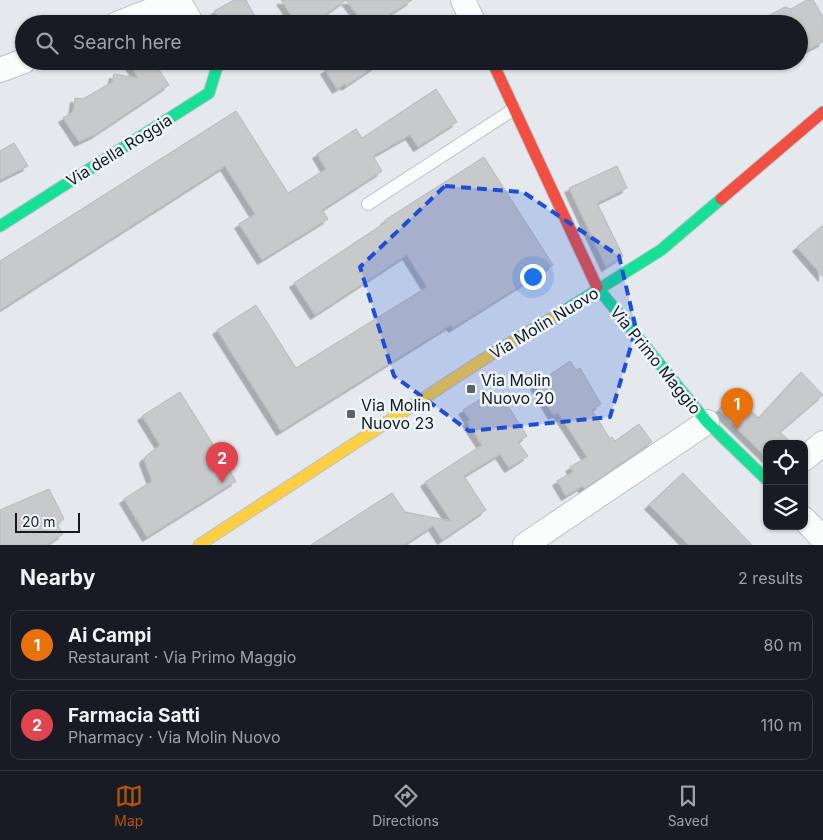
<!DOCTYPE html>
<meta charset="utf-8">
<style>
body{margin:0;font-family:Inter,sans-serif;background:#242831;color:#f1f3f6}
.controls{position:absolute;right:15px;bottom:15px;display:grid;overflow:hidden;border-radius:10px;box-shadow:0 1px 4px #0004}
.controls button{width:45px;height:45px;display:grid;place-items:center;padding:0;border:0;border-bottom:1px solid #363941;background:#171b24;color:#f1f3f6;font:25px sans-serif}
.scale{position:absolute;left:15px;bottom:12px;width:65px;box-sizing:border-box;padding-left:5px;border:2px solid #171a1d;border-top:0;font-size:14px;line-height:18px;white-space:nowrap;color:#171a1d;-webkit-text-stroke:4px #eef6fe;paint-order:stroke}
.you{position:absolute;left:532px;top:276px;width:18px;height:18px;margin:-12px;border:4px solid #fff;border-radius:50%;background:#1a73e8;box-shadow:0 0 0 8px #1a73e833}
.badge{display:grid;place-items:center;width:32px;height:32px;border-radius:50%;background:#b45309;color:#fff;font-size:16px;font-weight:700}
.pin{position:absolute;translate:-50% -41px;filter:drop-shadow(0 1px 2px #0008)}
.pin::after{content:'';position:absolute;top:26px;width:18px;height:15px;background:inherit;clip-path:polygon(0 0,100% 0,50% 100%)}
.list{margin:0;padding:0;list-style:none}
h2{display:flex;justify-content:space-between;align-items:center;height:65px;margin:0;padding:0 20px;font-size:21px}
h2 small{font-size:16px;font-weight:400;color:#9ea1a6}
.list li{display:grid;grid-template-columns:32px 1fr auto;gap:15px;align-items:center;box-sizing:border-box;height:70px;margin:0 10px 10px;padding:0 10px;border:1px solid #363941;border-radius:10px}
.list b{display:block;font-size:19px;white-space:nowrap}
.list p{margin:0;font-size:16px;white-space:nowrap;color:#9ea1a6}
.list em{font-size:16px;font-style:normal;color:#9ea1a6}
.icon{flex:none;width:28px;height:28px;fill:none;stroke:currentColor;stroke-width:2;stroke-linecap:round;stroke-linejoin:round}
.map{position:relative;flex:none;width:823px;height:545px;overflow:hidden}
.search{position:absolute;background:#171b24;box-shadow:0 1px 4px #0004;left:15px;right:15px;top:15px;height:55px;display:flex;align-items:center;gap:12px;box-sizing:border-box;padding:0 18px;border-radius:28px;color:#9ea1a6;font-size:19px}
.sheet{height:225px;background:#171b24}
nav{display:flex;justify-content:space-around;align-items:center;box-sizing:border-box;height:70px;border-top:1px solid #363941;background:#171b24;font-size:14px;color:#9ea1a6}
nav a{display:grid;justify-items:center;gap:2px}
nav .on{color:#b45309}
.map>svg:first-child{display:block}
.building{fill:#c8c9ca;stroke:#b7b9ba;filter:url(#shadow)}
.lines{fill:none;stroke-linecap:round;stroke-linejoin:round}
.lane-casing{stroke:#bfc2c6;stroke-width:14}
.street-casing{stroke:#bfc2c6;stroke-width:26}
.fast-casing{stroke:#bfc2c6;stroke-width:13}
.slow-casing{stroke:#bfc2c6;stroke-width:13}
.jam-casing{stroke:#bfc2c6;stroke-width:13}
.lane{stroke:#fbfcfc;stroke-width:12}
.street{stroke:#fbfcfc;stroke-width:24}
.fast{stroke:#16e098;stroke-width:11}
.slow{stroke:#ffcf43;stroke-width:11}
.jam{stroke:#f24e42;stroke-width:11}
.marked{fill:#1d4ed8;fill-opacity:0.2;stroke:#1d4ed8;stroke-width:4;stroke-dasharray:10 6;stroke-linejoin:round}
.poi-dot{fill:#5f6266;stroke:#eef6fe;stroke-width:2}
.labels{text-anchor:middle;stroke-width:5;stroke-linejoin:round;paint-order:stroke}
.street-label{font-size:16px;fill:#171a1d;stroke:#eef6fe}
.poi-label{font-size:16px;fill:#171a1d;stroke:#eef6fe;text-anchor:start}
</style>
<div class="map">
<svg width="823" height="545" viewBox="0 0 823 545">
<defs>
<filter id="shadow"><feDropShadow dx="-4.5" dy="4.5" stdDeviation="0" flood-color="#0004"/></filter>
</defs>
<rect width="100%" height="100%" fill="#e4e9ee"/>
<!-- building -->
<path class="building" d="M234 0H246L259 24H221L214 11Z
M281 0H412L375 24H364L346 0 312 24H297Z
M807 0H813L823 17V42L799 54V24H753L785 7 791 9Z
M128 61H153L169 85 96 134 79 142 63 118 73 112 75 98 83 99 112 82 114 74 138 78Z
M339 61H383L346 86 345 84 337 89 325 70Z
M436 89 457 122 418 147 410 135 373 156 382 171 322 210 328 219 262 260 239 224 255 214 225 166 0 310V261L236 111 288 193 326 169 317 154 356 129 362 138Z
M14 143 28 166 0 180V151Z
M484 157 553 265 453 328 451 325 281 431 217 330 256 305 296 368 427 287 407 255 315 315 294 283 386 222 385 220Z
M617 166 627 188 597 203 623 256 606 267 569 188Z
M823 225V277L797 247Z
M570 361 576 370 580 368 601 404 592 410 610 439 612 437 615 441 639 424 652 442 584 489 582 486 566 496 557 481 573 472 570 467 587 457 558 413 553 415 535 385Z
M801 372 823 395 780 432 793 444H767V458L718 410 734 396 759 418Z
M180 392 236 481 147 537 124 499 152 481 144 460 145 457 160 445 142 416Z
M482 398 489 407 503 398 527 436 518 442 528 456 509 468 500 454 464 476 486 510 442 540 433 526 404 545H311L392 493 405 512 451 521 425 482 482 445 467 422 470 420 463 410Z
M683 473 704 495 752 545H688L670 526 649 505Z
M49 489 64 519 57 524 63 534 47 545H0V510Z"/>
<g class="lines">
<defs>
<path id="lane" d="M368 204 514 109"/>
<path id="street" d="M178 0 192 24
M463 0 474 24
M117 24 178 0
M0 70 24 61
M804 459 823 443
M804 519 823 539
M525 545 707 422"/>
<path id="fast" d="M0 226 209 93 217 67 214 61
M597 287 707 422 767 480
M564 311 661 250 721 199"/>
<path id="slow" d="M199 545 490 355 564 311"/>
<path id="jam" d="M492 61 597 287
M721 199 823 112"/>
</defs>
<!-- lane casing -->
<use href="#lane" class="lane-casing"/>
<!-- street casing -->
<use href="#street" class="street-casing"/>
<!-- fast casing -->
<use href="#fast" class="fast-casing"/>
<!-- slow casing -->
<use href="#slow" class="slow-casing"/>
<!-- jam casing -->
<use href="#jam" class="jam-casing"/>
<!-- lane -->
<use href="#lane" class="lane"/>
<!-- street -->
<use href="#street" class="street"/>
<!-- fast -->
<use href="#fast" class="fast"/>
<!-- slow -->
<use href="#slow" class="slow"/>
<!-- jam -->
<use href="#jam" class="jam"/>
</g>
<!-- marked area -->
<path class="marked" d="M445 186 523 192 619 256 636 329 610 417 469 431 394 376 360 267Z"/>
<!-- markers -->
<g class="poi-dot">
<rect x="466" y="384" width="10" height="10" rx="2.5"/>
<rect x="346" y="409" width="10" height="10" rx="2.5"/>
</g>
<g class="labels">
<!-- street labels -->
<g class="street-label">
<text transform="translate(119 150) rotate(-32)" y="6">Via della Roggia</text>
<text transform="translate(544 323) rotate(-31)" y="6">Via Molin Nuovo</text>
<text transform="translate(656 360) rotate(51)" y="6">Via Primo Maggio</text>
</g>
<!-- poi labels -->
<g class="poi-label">
<text x="481" y="386">Via Molin<tspan x="481" dy="18">Nuovo 20</tspan></text>
<text x="361" y="411">Via Molin<tspan x="361" dy="18">Nuovo 23</tspan></text>
</g>
</g>
</svg>
<div class="controls">
<button><svg class="icon" aria-label="locate" viewBox="0 0 24 24"><circle cx="12" cy="12" r="6"/><path d="M12 2v4M12 18v4M2 12h4M18 12h4"/></svg></button>
<button><svg class="icon" aria-label="layers" viewBox="0 0 24 24"><path d="M12 4l9 5-9 5-9-5zM3 14l9 5 9-5"/></svg></button>
</div>
<div class="scale">20 m</div>
<div class="you"></div>
<div class="pin badge" style="left:737px;top:429px;background:#e8710a">1</div>
<div class="pin badge" style="left:222px;top:483px;background:#e0444e">2</div>
<div class="search"><svg class="icon" aria-label="search" viewBox="0 0 24 24"><circle cx="10" cy="10" r="6"/><path d="M15 15l6 6"/></svg>Search here</div>
</div>
<section class="sheet">
<h2>Nearby<small>2 results</small></h2>
<ul class="list">
<li><span class="badge" style="background:#e8710a">1</span><div><b>Ai Campi</b><p>Restaurant · Via Primo Maggio</p></div><em>80 m</em></li>
<li><span class="badge" style="background:#e0444e">2</span><div><b>Farmacia Satti</b><p>Pharmacy · Via Molin Nuovo</p></div><em>110 m</em></li>
</ul>
</section>
<nav>
<a class="on"><svg class="icon" aria-label="map" viewBox="0 0 24 24"><path d="M3 6l6-2 6 2 6-2v14l-6 2-6-2-6 2zM9 4v14M15 6v14"/></svg>Map</a>
<a><svg class="icon" aria-label="directions" viewBox="0 0 24 24"><path d="M12 3l9 9-9 9-9-9zM9 14v-3h6M13 9l2 2-2 2"/></svg>Directions</a>
<a><svg class="icon" aria-label="saved" viewBox="0 0 24 24"><path d="M7 4h10v16l-5-4-5 4z"/></svg>Saved</a>
</nav>
